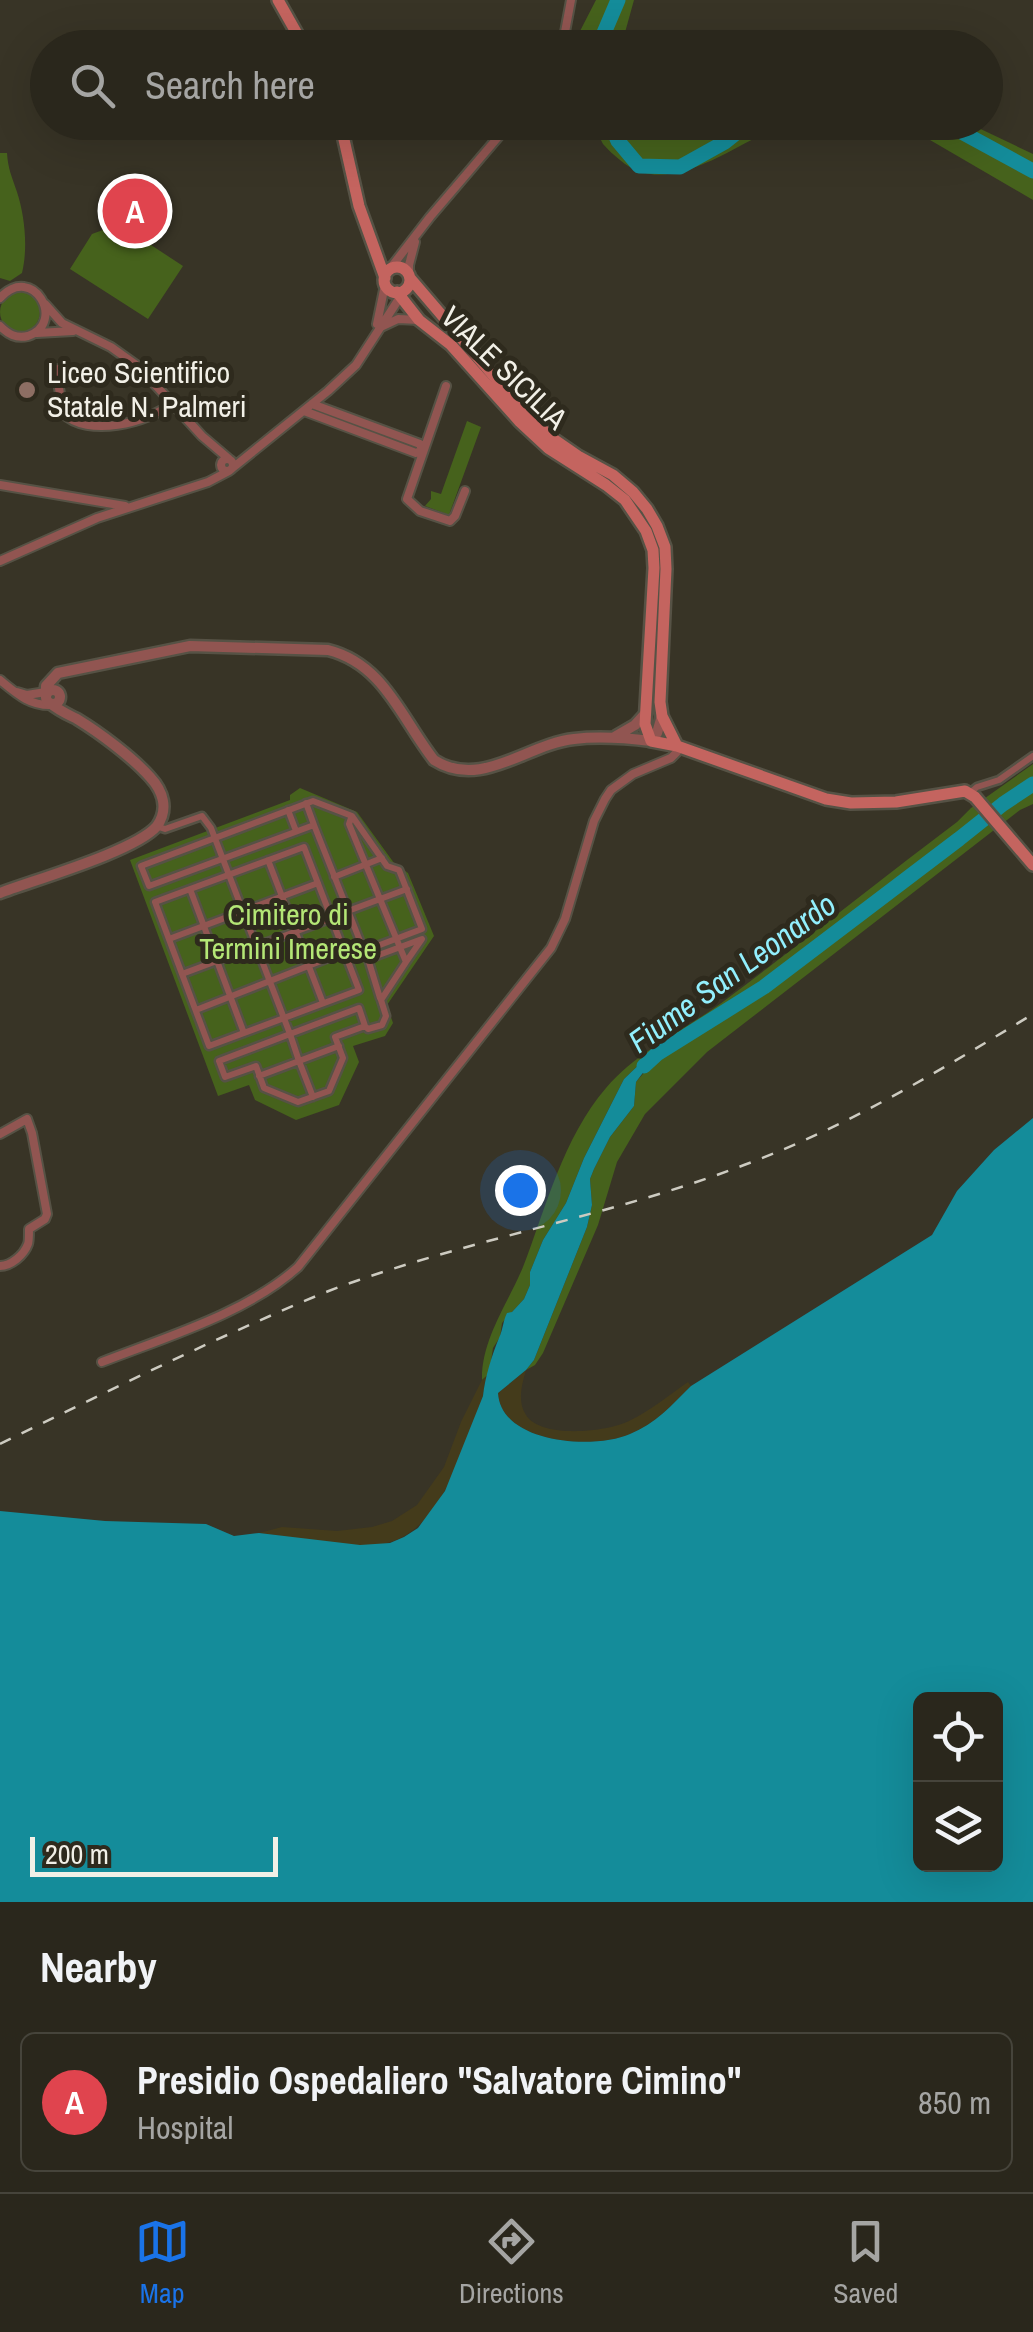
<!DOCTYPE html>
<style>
body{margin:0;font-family:"Archivo Narrow",sans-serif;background:#322f25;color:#f1f3f6}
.controls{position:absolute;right:30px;bottom:30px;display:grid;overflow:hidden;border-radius:15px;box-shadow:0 10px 40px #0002}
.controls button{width:90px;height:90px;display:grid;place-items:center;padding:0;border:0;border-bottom:2px solid #46443b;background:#2a271c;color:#f1f3f6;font:50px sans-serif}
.scale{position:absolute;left:30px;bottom:25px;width:248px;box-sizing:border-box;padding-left:10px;border:5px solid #f2f0e7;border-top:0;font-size:28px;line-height:35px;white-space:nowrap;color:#f2f0e7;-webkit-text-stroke:8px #2e2a1d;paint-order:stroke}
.you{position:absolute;left:520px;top:1190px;width:35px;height:35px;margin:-25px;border:8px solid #fff;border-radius:50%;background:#1a73e8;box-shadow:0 0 0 15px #1a73e833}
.badge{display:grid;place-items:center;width:65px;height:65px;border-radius:50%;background:#1a73e8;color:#fff;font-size:32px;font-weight:700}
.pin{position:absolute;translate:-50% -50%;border:5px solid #fff;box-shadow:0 2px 10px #0006}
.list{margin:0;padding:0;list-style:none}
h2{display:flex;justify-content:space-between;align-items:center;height:130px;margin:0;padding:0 40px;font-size:42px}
h2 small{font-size:32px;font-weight:400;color:#a5a5a3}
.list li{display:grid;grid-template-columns:65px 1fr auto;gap:30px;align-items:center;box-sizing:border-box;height:140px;margin:0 20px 20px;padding:0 20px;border:2px solid #46443b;border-radius:15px}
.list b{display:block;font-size:38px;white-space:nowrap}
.list p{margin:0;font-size:32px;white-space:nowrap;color:#a5a5a3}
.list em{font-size:32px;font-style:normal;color:#a5a5a3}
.icon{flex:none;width:55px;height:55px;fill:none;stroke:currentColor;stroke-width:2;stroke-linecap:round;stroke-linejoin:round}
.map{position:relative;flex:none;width:1033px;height:1902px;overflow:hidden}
.search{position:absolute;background:#2a271c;box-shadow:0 10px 40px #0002;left:30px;right:30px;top:30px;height:110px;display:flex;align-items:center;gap:25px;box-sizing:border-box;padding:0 35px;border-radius:55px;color:#a5a5a3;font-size:38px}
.sheet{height:290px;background:#2a271c}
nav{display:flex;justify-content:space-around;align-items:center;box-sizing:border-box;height:140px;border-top:2px solid #46443b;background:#2a271c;font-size:28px;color:#a5a5a3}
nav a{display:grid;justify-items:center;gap:5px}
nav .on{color:#1a73e8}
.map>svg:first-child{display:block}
.green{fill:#46621c}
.sand{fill:#443b1b}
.water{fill:#148c9a;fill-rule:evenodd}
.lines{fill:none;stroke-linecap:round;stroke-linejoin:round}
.river{stroke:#148c9a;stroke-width:15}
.pedestrian-casing{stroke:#565245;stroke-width:11}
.minor-casing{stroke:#565245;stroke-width:12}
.tertiary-casing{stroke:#565245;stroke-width:15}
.secondary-casing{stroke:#565245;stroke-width:16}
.pedestrian{stroke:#915551;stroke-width:6}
.minor{stroke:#915551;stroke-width:8}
.tertiary{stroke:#915551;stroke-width:10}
.secondary{stroke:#c4645f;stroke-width:11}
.rail{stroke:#cdcbc1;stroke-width:2.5;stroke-dasharray:12 12;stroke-linecap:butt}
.education-dot{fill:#8d6e63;stroke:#2e2a1d;stroke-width:4}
.labels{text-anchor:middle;stroke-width:10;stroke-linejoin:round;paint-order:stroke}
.street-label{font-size:30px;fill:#f2f0e7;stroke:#2e2a1d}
.poi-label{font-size:30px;fill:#f2f0e7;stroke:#2e2a1d;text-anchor:start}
.park-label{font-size:30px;fill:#b4e676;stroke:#2e2a1d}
.water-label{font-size:32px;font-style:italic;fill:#92effd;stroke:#2e2a1d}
</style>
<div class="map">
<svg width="1033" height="1902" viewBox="0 0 1033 1902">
<rect width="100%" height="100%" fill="#383426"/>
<!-- green -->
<path class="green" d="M596 0H634L621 47H576L579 33Z
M592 123H789C739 139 670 203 620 160 614 155 608 150 603 144 599 137 596 129 592 123Z
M895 123H968L1033 154V200L930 140Z
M0 153H7C8 169 12 177 17 192 25 217 28 248 22 273L10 281 0 278Z
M119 224 183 266 148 319 70 269 92 234Z
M0 312a20 20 0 1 1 40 0a20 20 0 1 1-40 0Z
M467 421 481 427 449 515 425 506 431 499V491L441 494Z
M1033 764V804L1020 810 707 1052 645 1114 617 1162 598 1225 543 1353 535 1365 526 1370 534 1360 587 1227 592 1205 590 1179 594 1169 610 1137 634 1106 636 1082 653 1062 648 1056 624 1079 584 1158 566 1203 543 1240 530 1272V1285L524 1299 502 1323 500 1337 493 1348 489 1374 482 1380C481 1340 508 1303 523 1267 546 1207 563 1138 606 1088 639 1049 688 1029 728 998 805 940 880 880 957 822L971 808Z
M300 788 357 812 394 863 408 873 434 936 387 1005 393 1023 385 1036 353 1046 359 1062 339 1105 296 1120 255 1100 249 1085 218 1096 130 860 290 800V795Z"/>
<!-- sand -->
<path class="sand" d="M526 1370C522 1384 517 1402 526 1415 541 1439 607 1432 629 1421 650 1411 669 1395 688 1382L691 1386C672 1405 655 1424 630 1434 594 1450 501 1444 498 1393Z
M489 1374 485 1382 483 1396C463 1448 441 1540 375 1545 337 1547 296 1537 259 1533L282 1527 337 1531 372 1527 392 1521 417 1505 444 1467 461 1422 482 1380Z"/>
<!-- water -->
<path class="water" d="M657 1054 636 1082 634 1106 610 1137 594 1169 590 1179 592 1205 587 1227 534 1360 526 1370 498 1393C501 1444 594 1450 630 1434 655 1424 672 1405 691 1386L932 1235 957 1191 994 1150 1033 1118V1902H0V1511L105 1521 206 1524 234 1536 259 1533 360 1545 390 1543 404 1537 418 1528 445 1491 483 1396C485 1377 492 1355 499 1338 503 1329 503 1321 507 1313L512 1312 524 1299 530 1285V1272L543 1240 566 1203 584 1158 624 1079 648 1056ZM920 1700H996V1864H920Z"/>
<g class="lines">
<!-- river -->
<path class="river" d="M600 48 601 40 618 0
M610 122 618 141 639 166 680 167 725 142 750 122
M943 122 1033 171
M644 1066 657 1054 764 987 959 839 1003 804 1033 784"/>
<defs>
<path id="pedestrian" d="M971 792 977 787 999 780 1033 756
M313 801 352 816 387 866 399 870 422 929 364 951 314 825 149 886 141 866Z
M306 803 314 825
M288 810 296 831
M351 818 349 824 406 962 381 1000 386 1016 382 1025 368 1029 365 1026
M156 826 165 829 202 816 211 828 290 1034 219 1061 225 1077 256 1066 264 1088 298 1102 329 1091 343 1058 335 1037 365 1026 359 1008 290 1034 299 1061 259 1076
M304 847 359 990 209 1046 155 902Z
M268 860 323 1003
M334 877 382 858
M190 889 244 1033
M348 911 407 889
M169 939 318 883
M182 974 332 918
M380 998 368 959 422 939 406 962
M196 1010 344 952
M313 1097 299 1061 339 1046"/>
<path id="minor" d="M562 48 571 0
M389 270 430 217 511 122
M409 277V265L415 242
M0 298C33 262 67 323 28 336 16 339 8 334 0 326
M45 304 62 323 111 347 139 367 202 436 229 459
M377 324 385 285
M381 327 398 319 419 320
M37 333 73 331
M56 369 63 413C87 438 148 423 172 403
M446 386 407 499 420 511 450 521 455 516 465 491
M304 411 416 453 422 450 420 444 312 404
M221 465a6 6 0 1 1 12 0a6 6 0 1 1-12 0Z
M230 470 328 391 356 365 404 291
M0 485 125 506
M0 561 97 518 208 482 229 471
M0 680C17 694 30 706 52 705
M17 692 27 695 52 691
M0 1134 27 1119 32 1133 47 1214 45 1219 29 1229C29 1232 29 1242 28 1244 24 1255 11 1266 0 1266
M102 1362C166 1337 247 1313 298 1267L551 948 565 919 594 821 605 799 611 790 633 774 671 758 677 752V746"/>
<path id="tertiary" d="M46 697a7 7 0 1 1 14 0a7 7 0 1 1-14 0Z
M46 698V686L58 673 190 646 328 650C384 664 401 718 434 760 481 790 527 744 574 739 600 736 626 738 651 741L657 733 662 716
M616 736 635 725 646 713
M0 893C34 880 136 851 157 826 169 809 163 791 150 777 132 757 100 733 77 719 67 714 58 710 50 703"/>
<path id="secondary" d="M278 0 305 48
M340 122 359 206 385 278
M384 280a13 13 0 1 1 26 0a13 13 0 1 1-26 0Z
M410 278 527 415 552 438 578 456 613 475 633 492 647 509 657 526 665 547 666 569 660 702 662 716 677 746
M397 292 419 320 451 345 520 422 548 448 606 485 625 500 646 531 653 550 654 568 645 724 651 741 677 746 826 799 851 803 896 802 965 791 975 797 1033 865"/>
</defs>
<!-- pedestrian casing -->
<use href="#pedestrian" class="pedestrian-casing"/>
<!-- minor casing -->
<use href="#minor" class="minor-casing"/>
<!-- tertiary casing -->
<use href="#tertiary" class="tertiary-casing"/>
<!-- secondary casing -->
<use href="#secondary" class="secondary-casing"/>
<!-- pedestrian -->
<use href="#pedestrian" class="pedestrian"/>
<!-- minor -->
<use href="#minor" class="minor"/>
<!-- tertiary -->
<use href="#tertiary" class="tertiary"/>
<!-- secondary -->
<use href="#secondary" class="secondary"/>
<!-- rail -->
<path class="rail" d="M0 1444C84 1403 168 1361 254 1323 288 1308 323 1292 359 1280 486 1236 619 1213 744 1165 847 1127 939 1071 1033 1014"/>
</g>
<!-- markers -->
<circle class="education-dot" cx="27" cy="390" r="10"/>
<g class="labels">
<!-- street labels -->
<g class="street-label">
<text transform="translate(504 368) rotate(44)" y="10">VIALE SICILIA</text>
</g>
<!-- poi labels -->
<g class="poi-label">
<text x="47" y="383">Liceo Scientifico<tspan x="47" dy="34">Statale N. Palmeri</tspan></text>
</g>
<!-- park labels -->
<g class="park-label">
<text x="288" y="925">Cimitero di<tspan x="288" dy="34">Termini Imerese</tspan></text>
</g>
<!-- water labels -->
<g class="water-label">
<text transform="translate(732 973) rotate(-36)" y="11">Fiume San Leonardo</text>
</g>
</g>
</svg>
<div class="controls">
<button><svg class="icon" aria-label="locate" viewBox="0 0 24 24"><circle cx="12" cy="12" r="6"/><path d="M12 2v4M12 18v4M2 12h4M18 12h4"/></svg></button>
<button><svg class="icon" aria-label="layers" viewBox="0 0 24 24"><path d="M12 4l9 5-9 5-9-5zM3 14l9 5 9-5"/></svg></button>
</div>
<div class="scale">200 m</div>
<div class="you"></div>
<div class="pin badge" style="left:135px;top:211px;background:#e0444e">A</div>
<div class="search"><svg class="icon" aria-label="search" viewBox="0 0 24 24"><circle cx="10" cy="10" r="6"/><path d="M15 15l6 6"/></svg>Search here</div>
</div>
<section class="sheet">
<h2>Nearby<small></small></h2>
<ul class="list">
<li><span class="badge" style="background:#e0444e">A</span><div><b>Presidio Ospedaliero &quot;Salvatore Cimino&quot;</b><p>Hospital</p></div><em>850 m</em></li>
</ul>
</section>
<nav>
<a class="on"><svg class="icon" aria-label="map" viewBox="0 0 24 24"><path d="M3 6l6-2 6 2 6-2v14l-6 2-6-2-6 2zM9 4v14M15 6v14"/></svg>Map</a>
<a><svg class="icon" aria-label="directions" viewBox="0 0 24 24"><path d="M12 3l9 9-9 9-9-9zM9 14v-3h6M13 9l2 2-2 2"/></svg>Directions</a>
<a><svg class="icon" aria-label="saved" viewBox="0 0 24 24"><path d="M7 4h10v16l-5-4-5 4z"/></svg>Saved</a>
</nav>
